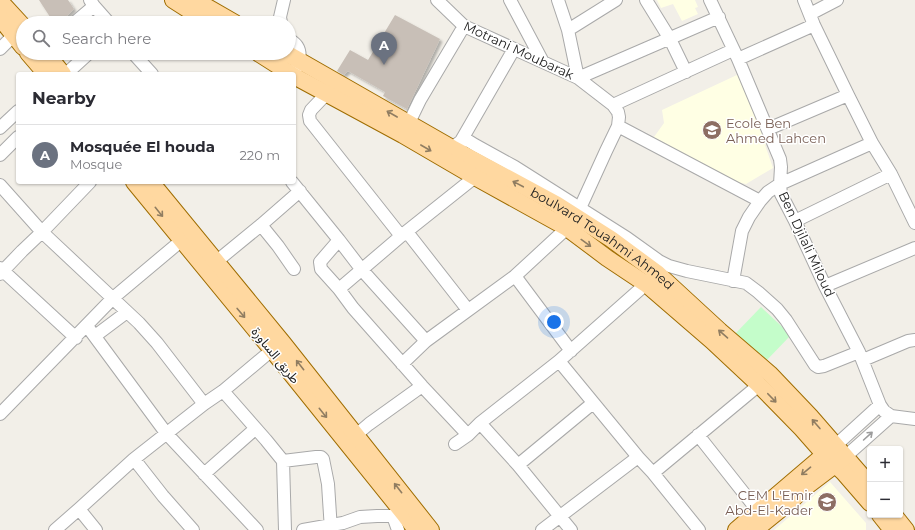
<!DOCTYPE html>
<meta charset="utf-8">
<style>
body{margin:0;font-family:Montserrat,"Noto Sans Arabic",sans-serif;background:#f2f2f3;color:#2b2b33}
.controls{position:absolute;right:12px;bottom:12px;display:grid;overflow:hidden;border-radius:4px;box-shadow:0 1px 3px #0004}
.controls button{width:36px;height:36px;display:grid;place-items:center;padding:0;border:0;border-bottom:1px solid #e1e1e2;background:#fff;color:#2b2b33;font:20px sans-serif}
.you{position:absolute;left:554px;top:322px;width:14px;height:14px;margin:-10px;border:3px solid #fff;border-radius:50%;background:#1a73e8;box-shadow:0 0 0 6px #1a73e833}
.badge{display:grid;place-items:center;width:26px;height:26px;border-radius:50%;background:#d30400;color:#fff;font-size:13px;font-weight:700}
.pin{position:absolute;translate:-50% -33px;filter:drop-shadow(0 1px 2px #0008)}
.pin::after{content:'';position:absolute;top:21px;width:14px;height:12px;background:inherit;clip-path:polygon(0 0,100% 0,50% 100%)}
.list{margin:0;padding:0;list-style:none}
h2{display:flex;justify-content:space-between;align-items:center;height:52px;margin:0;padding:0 16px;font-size:17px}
h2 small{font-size:13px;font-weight:400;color:#7c7c81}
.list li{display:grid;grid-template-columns:26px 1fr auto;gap:12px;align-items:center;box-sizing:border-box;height:60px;padding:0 16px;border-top:1px solid #e1e1e2}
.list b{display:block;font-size:15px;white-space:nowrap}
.list p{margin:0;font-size:13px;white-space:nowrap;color:#7c7c81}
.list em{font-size:13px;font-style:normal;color:#7c7c81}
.icon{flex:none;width:22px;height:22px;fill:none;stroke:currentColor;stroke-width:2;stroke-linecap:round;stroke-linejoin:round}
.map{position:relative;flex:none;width:915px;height:530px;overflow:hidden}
.search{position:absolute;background:#fff;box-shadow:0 1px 3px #0004;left:16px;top:16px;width:280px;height:44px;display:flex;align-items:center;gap:10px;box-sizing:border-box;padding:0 14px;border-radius:22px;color:#7c7c81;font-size:15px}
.panel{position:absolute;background:#fff;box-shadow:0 1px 3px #0004;left:16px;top:72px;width:280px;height:112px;border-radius:4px}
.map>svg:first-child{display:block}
.education{fill:#ffffe4}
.park{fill:#c4fdca}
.building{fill:#c8bfb7;filter:url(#shadow)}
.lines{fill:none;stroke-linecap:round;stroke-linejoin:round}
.minor-casing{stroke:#a9a9a9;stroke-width:14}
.major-casing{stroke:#9f6d00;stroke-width:18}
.minor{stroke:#fff;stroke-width:12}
.major{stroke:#ffd8a0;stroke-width:16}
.oneway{stroke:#907d61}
.oneway2{stroke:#9c9c9c}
.labels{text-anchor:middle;stroke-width:3;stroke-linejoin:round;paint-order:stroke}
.street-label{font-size:13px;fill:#222;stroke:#fff}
.education-label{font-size:13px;fill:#785e54;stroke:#fff;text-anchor:start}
</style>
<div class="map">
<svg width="915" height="530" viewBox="0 0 915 530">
<defs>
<filter id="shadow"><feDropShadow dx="2.5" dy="2.5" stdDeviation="1" flood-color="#0004"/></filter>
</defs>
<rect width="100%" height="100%" fill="#f2efe8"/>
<!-- education -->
<path class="education" d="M657 0H695L698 7 695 8 698 14 682 21 673 4 661 8Z
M739 74 770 141 765 145 773 168 746 184 732 181 654 137 664 123 662 110Z
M830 482 866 523V530H774Z"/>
<!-- park -->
<path class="park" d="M761 307 791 335 765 362 734 335Z"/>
<!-- building -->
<path class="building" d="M39 0H68L74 9 60 23H54Z
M395 15 440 39 407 109 383 96 385 92 348 71 344 75 337 71 350 50 368 60Z"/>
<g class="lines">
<defs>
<path id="minor" d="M437 0 464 26 578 78 719 17
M510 0 543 62
M558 0 568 30
M646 0 670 39 686 72
M710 0 738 59 780 159 781 167 780 184 781 194 795 221 825 286 859 352 880 405 884 411 891 416 915 419
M804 0 814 25 848 95 872 143 891 174 915 223
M94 6 109 23
M810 14 837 0
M74 23 94 6 90 0
M281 23 280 17 284 0
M289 39C292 41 295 43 297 46 301 52 300 61 297 67
M0 49 14 35
M133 53 152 74
M738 59 814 25
M66 74 89 53
M332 88 311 110 309 115 310 121 401 236
M613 105 733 50
M618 126 760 201
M0 128 18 111
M768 129 848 95
M405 131 420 100 464 26
M461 141 514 49
M452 148 461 141 467 140 475 145 515 167 627 238 659 261 669 266 687 271 746 283 758 292 777 309 786 320 815 365 818 367 824 366 859 352
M0 155 18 137
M292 182 339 240 320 262 321 269 339 289 353 308 422 386 468 435
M0 185 42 232 139 323 157 343 204 404
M795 221 891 174
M261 225 278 246 294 269
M407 232 468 310
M339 240 362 270 426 341
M217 261 261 225 300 191
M0 268 76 338
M0 274 22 251 42 232 90 182
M515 276 571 351
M733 281 742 231 749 217 760 201 768 192 780 184 872 143
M825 286 915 248
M339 289 401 236 475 177
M87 326 166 433 257 530
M95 336 127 312
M863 360 908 341 915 340
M559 361 638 457
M402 364 426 341 515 276 567 228 577 217 580 208 606 151 618 126 619 117 618 112 613 105 578 78 568 30 616 0
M223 391 266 440 283 461 285 530
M0 414 113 298 188 235
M480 423 518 465 571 530
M356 435 369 424 422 386
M698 435 758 511
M455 444 468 435 480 423 559 361 646 284 652 278
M835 446 880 405
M845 457 891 416
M134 459 163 496 193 530
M283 461 316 457H321L323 459 328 484 331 530
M518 465 593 403
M204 474 255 429
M79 509 96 530
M393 516 398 530
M55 530 79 509 134 459 204 404 223 391 272 350 279 346
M303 530 343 523 360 517 377 516H393L404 514
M542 530 638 457 653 473
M699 530 653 473 759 385"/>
<g id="major">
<path d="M173 0 209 23"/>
<path d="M195 0 235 23"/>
<path d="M0 1 23 26"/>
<path d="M0 18 23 47"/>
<path d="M28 53 46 74"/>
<path d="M46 53 63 74"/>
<path d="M258 53 291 74"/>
<path id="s1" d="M286 53 452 148 556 204 611 239 657 273 720 331 770 374 810 416 870 485"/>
<path d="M294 76 403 135 475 177 567 228 607 258 646 284 712 341 759 385 802 429 824 454 844 473 870 503"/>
<path d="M134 182 272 350 404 514 416 530"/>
<path d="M151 182 283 343 431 530"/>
<path d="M880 515 892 530"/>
<path d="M894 515 906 530"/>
<path d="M736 530 832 448"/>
<path d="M755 530 792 500 803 489 844 458"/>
</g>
</defs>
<!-- minor casing -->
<use href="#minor" class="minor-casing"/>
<!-- major casing -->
<use href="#major" class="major-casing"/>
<!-- minor -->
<use href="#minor" class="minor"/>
<!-- major -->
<use href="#major" class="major"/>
</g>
<!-- one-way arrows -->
<defs><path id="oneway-shaft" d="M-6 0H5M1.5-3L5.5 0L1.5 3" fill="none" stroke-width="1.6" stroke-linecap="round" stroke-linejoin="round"/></defs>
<g class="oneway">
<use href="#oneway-shaft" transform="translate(392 114) rotate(-150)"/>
<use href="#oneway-shaft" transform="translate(426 148) rotate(30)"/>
<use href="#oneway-shaft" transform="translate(518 184) rotate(-152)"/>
<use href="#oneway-shaft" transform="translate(159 212) rotate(51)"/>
<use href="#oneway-shaft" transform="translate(586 243) rotate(36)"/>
<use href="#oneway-shaft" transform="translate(241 313) rotate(50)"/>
<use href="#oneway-shaft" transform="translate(723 334) rotate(-139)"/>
<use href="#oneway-shaft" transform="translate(300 365) rotate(-128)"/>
<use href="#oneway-shaft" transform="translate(772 398) rotate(46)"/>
<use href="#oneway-shaft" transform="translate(323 413) rotate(51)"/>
<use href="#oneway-shaft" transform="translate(816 424) rotate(-131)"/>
<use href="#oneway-shaft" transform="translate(806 471) rotate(140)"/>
<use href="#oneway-shaft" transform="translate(398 488) rotate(-128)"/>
</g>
<use class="oneway2" href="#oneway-shaft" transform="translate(868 436) rotate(-42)"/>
<!-- icons -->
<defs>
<symbol id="school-disc" viewBox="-11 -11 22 22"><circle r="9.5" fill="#8d6e63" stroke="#fff"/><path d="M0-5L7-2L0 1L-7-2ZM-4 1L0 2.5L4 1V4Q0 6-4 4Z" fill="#fff"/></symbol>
</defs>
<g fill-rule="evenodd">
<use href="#school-disc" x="701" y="119" width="22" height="22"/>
<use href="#school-disc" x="816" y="491" width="22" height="22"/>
</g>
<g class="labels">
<!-- street labels -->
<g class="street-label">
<text transform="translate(519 50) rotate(25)" y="5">Motrani Moubarak</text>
<text dy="5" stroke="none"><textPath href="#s1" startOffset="367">boulvard Touahmi Ahmed</textPath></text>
<text transform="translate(807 244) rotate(65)" y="5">Ben Djilali Miloud</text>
<text transform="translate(276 355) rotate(51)" y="5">طريق الساورة</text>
</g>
<!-- education labels -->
<g class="education-label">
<text x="726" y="128">Ecole Ben<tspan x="726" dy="15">Ahmed Lahcen</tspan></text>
<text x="813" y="500" text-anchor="end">CEM L'Emir<tspan x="813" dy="15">Abd-El-Kader</tspan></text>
</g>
</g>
</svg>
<div class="controls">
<button>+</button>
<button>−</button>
</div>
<div class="you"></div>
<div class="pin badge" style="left:384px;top:65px;background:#6b7280">A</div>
<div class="search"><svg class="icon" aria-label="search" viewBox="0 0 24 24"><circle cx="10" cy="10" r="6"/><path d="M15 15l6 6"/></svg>Search here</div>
<section class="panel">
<h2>Nearby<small></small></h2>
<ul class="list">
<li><span class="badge" style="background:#6b7280">A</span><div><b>Mosquée El houda</b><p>Mosque</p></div><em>220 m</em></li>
</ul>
</section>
</div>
